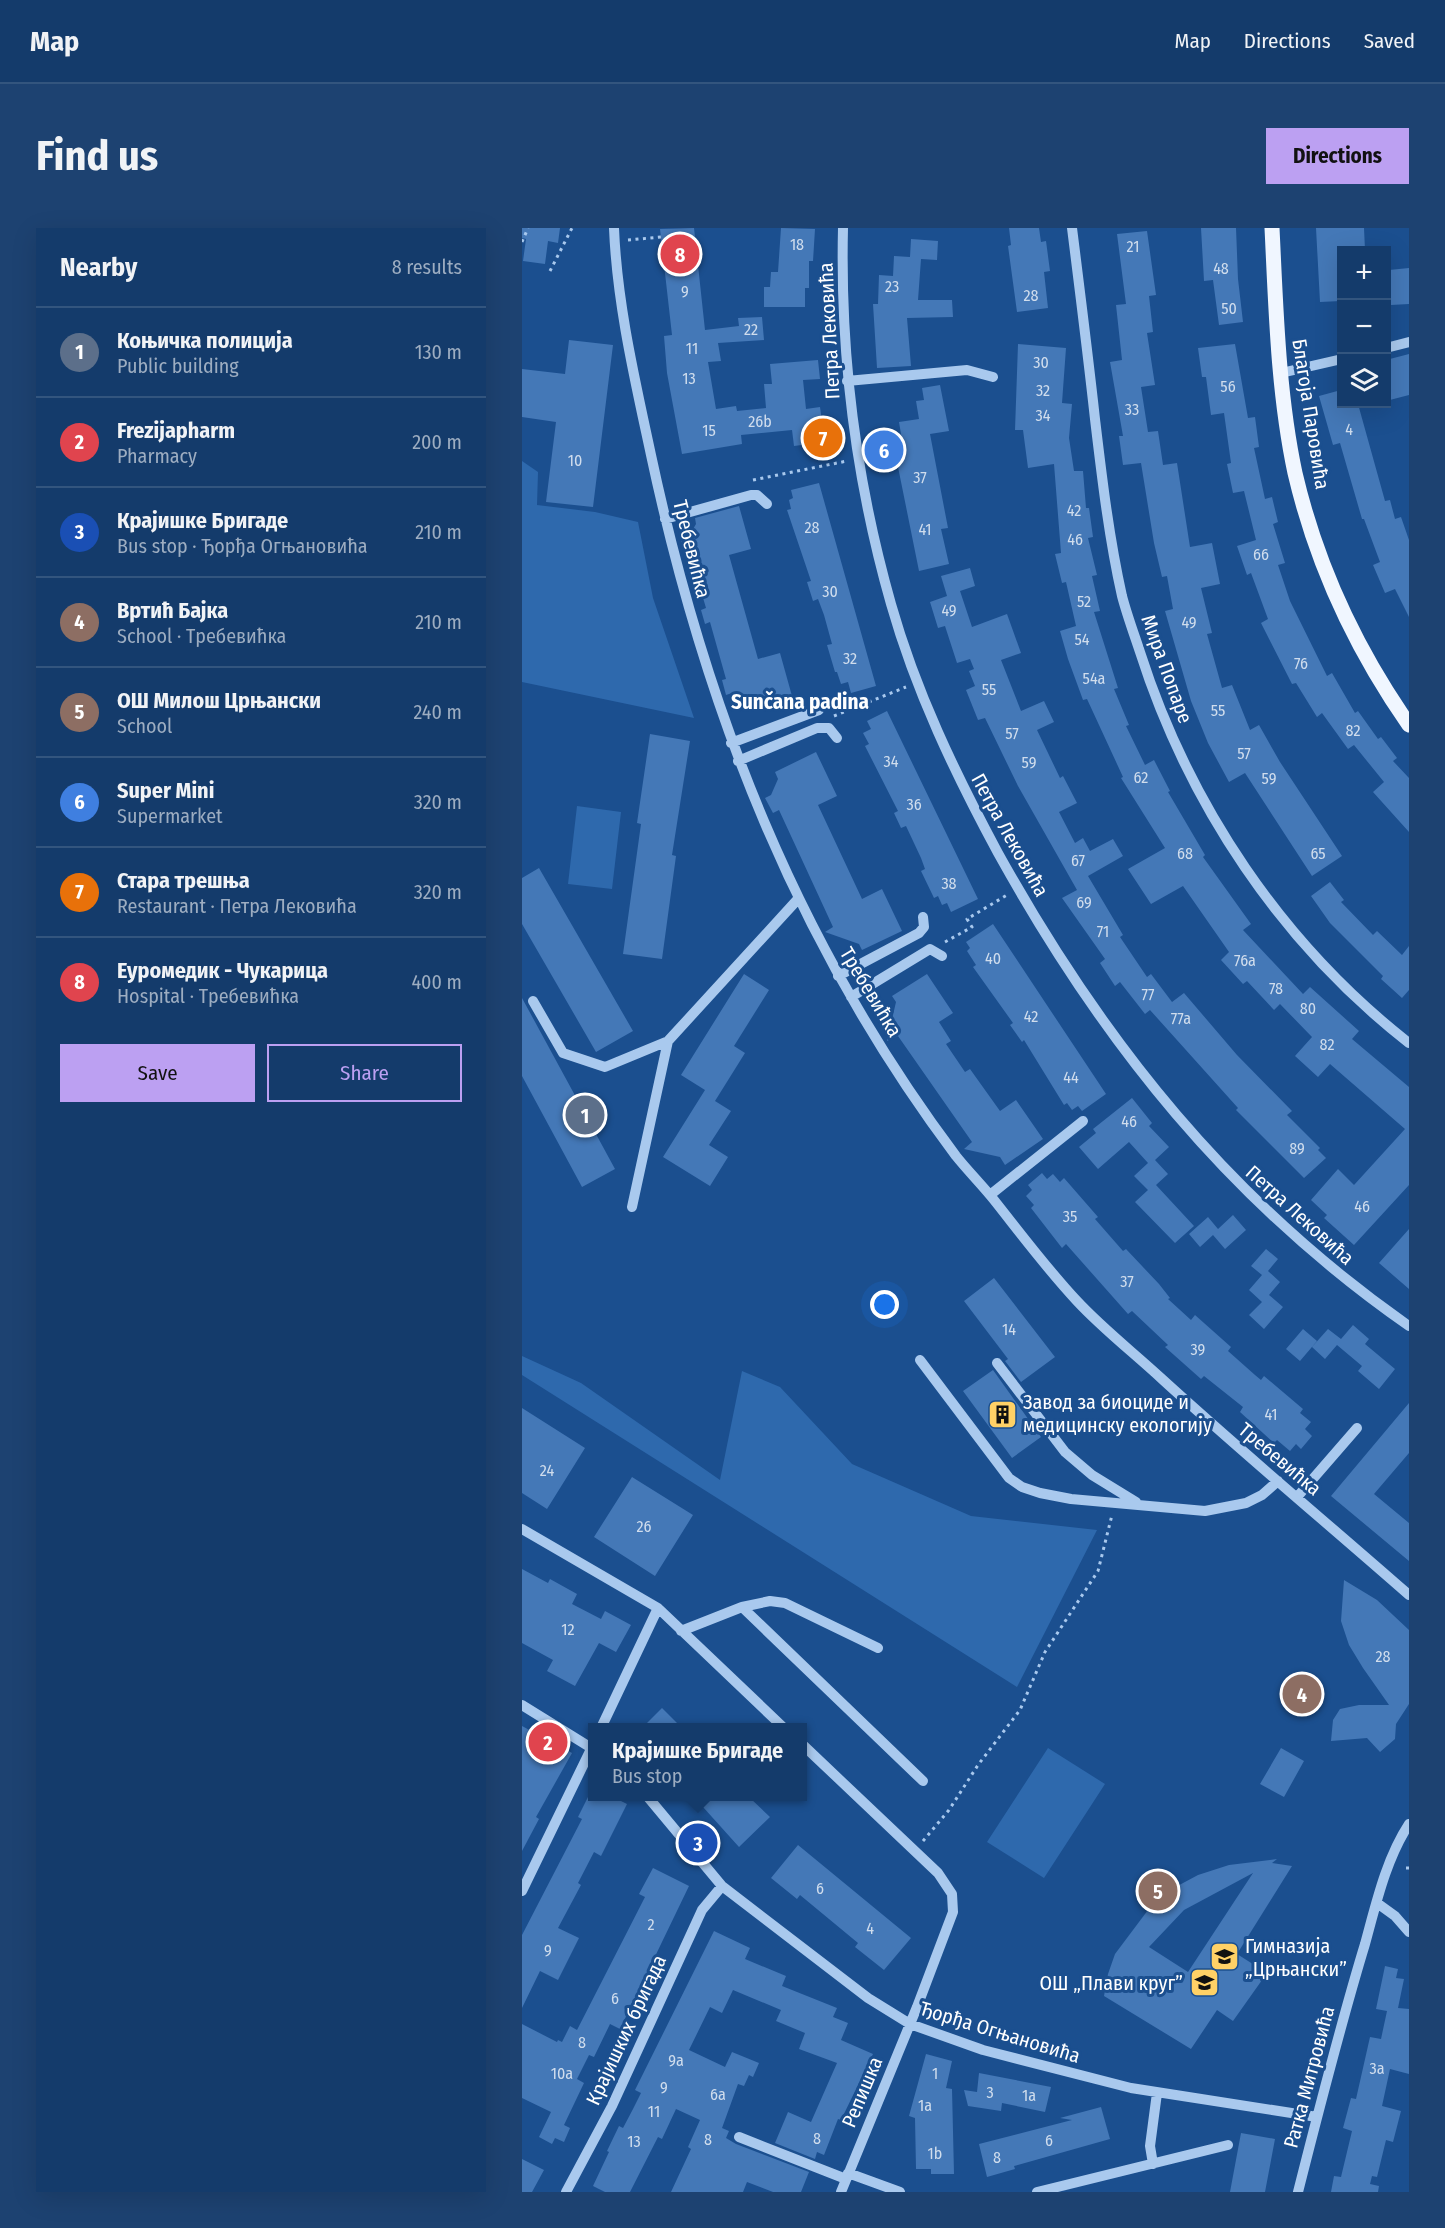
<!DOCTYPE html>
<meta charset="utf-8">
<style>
body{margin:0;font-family:"Fira Sans Condensed",sans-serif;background:#1d4271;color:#f1f3f6}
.controls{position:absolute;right:18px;top:18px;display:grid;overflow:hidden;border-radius:0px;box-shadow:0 6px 24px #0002}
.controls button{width:54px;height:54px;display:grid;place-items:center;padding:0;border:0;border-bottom:2px solid #33557e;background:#143b6b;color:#f1f3f6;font:30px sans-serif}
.you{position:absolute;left:363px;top:1077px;width:21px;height:21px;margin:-15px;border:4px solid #fff;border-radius:50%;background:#1a73e8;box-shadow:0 0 0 9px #1a73e833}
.badge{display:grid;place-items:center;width:39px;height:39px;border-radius:50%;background:#bca0f2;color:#fff;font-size:20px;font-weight:700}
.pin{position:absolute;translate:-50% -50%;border:3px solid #fff;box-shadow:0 2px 6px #0006}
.popup{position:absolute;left:66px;top:1495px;width:219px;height:78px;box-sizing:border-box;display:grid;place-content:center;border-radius:0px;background:#143b6b;filter:drop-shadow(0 2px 4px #0005);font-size:20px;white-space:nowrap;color:#9dadc1}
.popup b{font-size:22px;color:#f1f3f6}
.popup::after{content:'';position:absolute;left:50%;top:100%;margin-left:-12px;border:12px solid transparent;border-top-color:#143b6b}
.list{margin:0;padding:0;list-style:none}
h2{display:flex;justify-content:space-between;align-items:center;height:78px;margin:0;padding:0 24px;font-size:26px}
h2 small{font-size:20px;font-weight:400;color:#9dadc1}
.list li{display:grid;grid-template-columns:39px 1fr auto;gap:18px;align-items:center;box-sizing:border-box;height:90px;padding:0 24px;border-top:2px solid #33557e}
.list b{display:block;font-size:22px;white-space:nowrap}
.list p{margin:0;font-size:20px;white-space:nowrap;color:#9dadc1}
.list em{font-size:20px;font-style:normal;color:#9dadc1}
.actions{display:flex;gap:12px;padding:18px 24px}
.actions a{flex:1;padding:14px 0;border:2px solid #bca0f2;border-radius:0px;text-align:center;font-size:21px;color:#bca0f2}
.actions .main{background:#bca0f2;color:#111}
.icon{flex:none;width:33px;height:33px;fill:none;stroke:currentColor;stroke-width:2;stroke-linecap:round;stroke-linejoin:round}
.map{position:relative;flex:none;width:887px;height:1964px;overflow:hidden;border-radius:0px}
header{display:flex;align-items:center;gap:36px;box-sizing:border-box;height:84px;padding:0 30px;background:#143b6b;border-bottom:2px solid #33557e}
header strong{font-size:28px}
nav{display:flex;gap:33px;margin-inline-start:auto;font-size:21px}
.intro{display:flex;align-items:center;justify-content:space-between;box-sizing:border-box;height:144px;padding:0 36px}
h1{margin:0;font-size:42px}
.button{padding:15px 27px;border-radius:0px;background:#bca0f2;color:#111;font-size:21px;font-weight:700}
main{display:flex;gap:36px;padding:0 36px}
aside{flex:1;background:#143b6b;border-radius:0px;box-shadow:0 6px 24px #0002}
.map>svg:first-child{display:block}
.green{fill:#2e69ad}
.building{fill:#4478b7;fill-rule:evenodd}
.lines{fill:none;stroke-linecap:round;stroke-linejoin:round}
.path{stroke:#a9c9ee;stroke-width:3;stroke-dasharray:3 4.5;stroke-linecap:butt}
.minor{stroke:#a9c9ee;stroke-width:10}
.major{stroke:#f0f6ff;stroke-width:15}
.labels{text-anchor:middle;stroke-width:6;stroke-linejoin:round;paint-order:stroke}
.number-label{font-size:16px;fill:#d0dded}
.street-label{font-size:20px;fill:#fff;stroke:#1b4f8f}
.poi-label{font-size:20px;fill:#fff;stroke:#1b4f8f;text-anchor:start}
.neighbourhood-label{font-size:21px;font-weight:bold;fill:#fff;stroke:#1b4f8f}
</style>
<header>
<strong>Map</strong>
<nav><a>Map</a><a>Directions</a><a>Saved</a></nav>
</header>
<div class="intro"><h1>Find us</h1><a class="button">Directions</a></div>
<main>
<aside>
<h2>Nearby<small>8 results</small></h2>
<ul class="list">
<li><span class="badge" style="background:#5c6f8a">1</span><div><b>Коњичка полиција</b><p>Public building</p></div><em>130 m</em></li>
<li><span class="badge" style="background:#e0444e">2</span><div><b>Frezijapharm</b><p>Pharmacy</p></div><em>200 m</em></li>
<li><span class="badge" style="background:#1a4fb4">3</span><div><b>Крајишке Бригаде</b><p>Bus stop · Ђорђа Огњановића</p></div><em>210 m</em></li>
<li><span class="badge" style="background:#8d6e63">4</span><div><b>Вртић Бајка</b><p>School · Требевићка</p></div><em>210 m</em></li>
<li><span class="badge" style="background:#8d6e63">5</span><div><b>ОШ Милош Црњански</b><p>School</p></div><em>240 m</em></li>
<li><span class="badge" style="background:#3f7fe0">6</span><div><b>Super Mini</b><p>Supermarket</p></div><em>320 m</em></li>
<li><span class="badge" style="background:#e8710a">7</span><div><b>Стара трешња</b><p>Restaurant · Петра Лековића</p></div><em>320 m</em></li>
<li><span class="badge" style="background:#e0444e">8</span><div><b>Еуромедик - Чукарица</b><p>Hospital · Требевићка</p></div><em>400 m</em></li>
</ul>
<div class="actions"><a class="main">Save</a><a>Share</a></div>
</aside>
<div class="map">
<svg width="887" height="1964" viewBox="0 0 887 1964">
<rect width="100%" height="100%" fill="#1b4f8f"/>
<!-- green -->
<path class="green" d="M0 233 16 244 15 277 73 284 116 294 131 370 172 490 0 454Z
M55 578 99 584 90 661 46 656Z
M0 1128 59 1155 198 1252 220 1143 258 1159 330 1236 449 1288 575 1302 495 1459 0 1147Z
M526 1520 583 1556 522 1650 465 1614Z"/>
<!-- building -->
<path class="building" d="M0 0H38L36 15 26 13 23 36 1 33 4 11 0 10Z
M172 0 183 102 217 98 216 90 240 89 242 112 196 115 199 133 186 134 194 181 214 178 215 183 244 180 242 156H250L248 136 296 132 298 151 281 152 284 181 298 179 303 214 272 218 270 202 219 207 220 216 160 226 145 145 142 108 150 107 138 1Z
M259 0 293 1 291 33H287V60H283V79H242V59H248L249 44H256Z
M487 0H517L519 14 524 13 528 43 522 44 526 80 495 84 486 18 489 17Z
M679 0H714L716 51 721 94 697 97 691 52 682 53Z
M794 0H842L843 22H819V73L798 74Z
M625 3 634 67 627 68 631 104 625 105 633 157 619 159 626 204 636 203 641 237 655 235 668 319 690 315 698 356 679 360 690 405 685 406 700 460 710 457 728 502 737 497 758 534 820 628 790 648 723 545 707 554 686 515 669 473 643 383 651 381 645 348 640 349 632 315 619 235 601 237 597 208H601L588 134 600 132 594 77 604 76 595 6Z
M389 11 416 13 415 32 399 31 396 72H430L431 89 385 90 389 138 355 140 351 76H356L357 47 371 48 372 28 388 29Z
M887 40V76L869 77 867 42Z
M47 112 91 117 71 279 24 274 34 194 0 189V141L43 146Z
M496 116 544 120 540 175 550 176 547 210 552 243H561L564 280H567L571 309 566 310 575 347 570 348 578 383 572 384 596 460 592 461 607 497 604 498 623 537 632 532 648 563 646 564 683 627 681 629 729 696 721 702 781 766 788 759 837 803 830 811 887 859V957L832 1017 802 990 805 987 789 972 816 941 832 957 883 901 808 836 796 849 773 828 790 809 758 776 752 782 725 753 721 756 699 732 707 724 661 658 629 676 606 641 643 620 599 550 601 549 565 471 561 472 546 431 538 403 554 398 544 354 540 355 533 326 539 325 532 236 506 240 501 202H493Z
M713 116 726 190 733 189 737 219 732 220 743 271 750 269 756 294 751 296 763 335 756 337 768 373 805 448 810 445 833 485 836 483 856 511 859 509 875 530 871 533 887 550V604L851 564 862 554 832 517 826 521 800 485 795 489 774 455 770 456 739 395 746 391 729 345 725 347 715 318 734 312 722 263 711 265 705 236 709 235 702 185 689 187 684 149H680L676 120Z
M887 126V167L864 173V132Z
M418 157 427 203 408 206 426 300 419 301 427 336 397 343 375 234H371L367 214 380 212 377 194 397 191 394 173 402 172 400 160Z
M819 162V176H836L863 273 868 272 873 291 879 289 887 312V389L873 361 863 365 851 337 858 334 842 291H840L818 215 811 217 797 168Z
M297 255 354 458 329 465 326 454 319 456 315 444H313L305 417 310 416 302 387 296 371 291 373 285 354 289 353 265 282 269 281 267 272 271 270 269 262Z
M217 278 229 321 207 327 236 431 258 425 270 468 230 479 229 474 210 465 204 467 200 452 204 451 188 394 183 396 179 382 184 380 169 329 165 330 159 312 166 310 174 296 173 290Z
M448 340 453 358 438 363 450 399 485 386 499 425 479 432 499 483 522 473 532 494 515 502 538 550 541 548 555 575 537 584 553 615 561 610 568 623 591 611 601 628 566 648 601 707 598 709 625 749 629 746 650 774 662 765 715 827 770 883 765 887 798 920 796 922 804 930 782 950 714 882 716 880 628 782 623 786 598 754 593 758 578 735 583 731 540 670 555 662 496 558 463 490 456 492 444 462 453 458 447 443 452 441 448 431 435 435 423 398 416 400 408 374 425 368 419 348Z
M365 483 456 671 429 684 425 675 420 677 416 668 412 670 399 643 403 641 399 630 384 598 379 600 372 585 376 583 343 518 347 516 341 505 349 501 345 493Z
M128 506 168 513 150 627 154 628 140 731 101 726 119 596 115 595Z
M294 524 315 568 296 577 340 671 360 661 380 703 340 722 337 716 303 704 311 699 257 582 251 585 243 570 249 567 256 551 253 544Z
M17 640 111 803 74 824 0 696V650Z
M808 654 822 672 819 674 851 707 855 703 880 727 887 718V762L880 770 859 751 861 748 808 695 789 668Z
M471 696 584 866 560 883 556 878 550 882 545 875 542 877 502 812 500 814 488 797 491 795 451 739 454 737 445 723 448 720 444 714Z
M222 746 247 762 212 818 223 825 193 873 209 883 187 917 206 929 188 958 141 929 183 862 159 847Z
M405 746 431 785 417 794 429 813 424 816 443 844 448 841 478 883 494 872 521 911 483 937 478 929 442 921 450 914 376 808 365 813 374 774 370 768Z
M0 770 93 941 60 959 0 848Z
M610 870 630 895 627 898 647 919 633 932 646 946 634 957 672 998 653 1015 613 974 626 962 612 948 626 935 607 914 576 941 557 919 574 905 571 901Z
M520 945 525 951 531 946 538 954 542 950 576 989 573 991 601 1023 604 1021 637 1056 648 1070 646 1071 669 1092 673 1087 709 1119 706 1123 733 1147 739 1152 742 1148 781 1181 778 1185 789 1194 783 1201 790 1208 779 1221 774 1216 768 1223 755 1212 752 1215 718 1184 721 1179 682 1148 679 1151 643 1119 646 1117 610 1083 606 1086 544 1016 540 1020 509 980 512 977 504 968 510 962 506 957Z
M711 987 724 1002 703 1021 691 1007 678 1019 667 1006 686 989 696 1001Z
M887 1001V1061L857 1035Z
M744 1021 756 1031 746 1043 758 1054 747 1067 761 1079 742 1101 727 1087 740 1074 727 1062 740 1047 729 1038Z
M472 1050 533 1129 499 1154 483 1133 486 1131 442 1073Z
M831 1097 847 1111 843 1116 873 1141 857 1161 836 1143 840 1138 815 1117 803 1131 790 1119 806 1101 819 1111Z
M781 1101 795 1113 778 1133 764 1121Z
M471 1142 519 1209 490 1230 441 1163Z
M887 1175V1225L852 1266 887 1295V1333L809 1268Z
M0 1180 63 1220 25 1281 0 1265Z
M110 1249 171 1287 133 1348 72 1309Z
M0 1341 26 1355 28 1351 55 1366 50 1376 79 1391 83 1383 109 1397 94 1424 77 1415 53 1458 25 1443 31 1432 0 1415Z
M822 1352 855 1372 887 1402V1476L874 1496 873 1511 858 1524 845 1510 809 1513 811 1492 818 1481 837 1477H867L841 1440 827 1417 819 1393Z
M140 1480 160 1500H120Z
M0 1498 50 1525 14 1589 17 1591 0 1623Z
M759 1520 782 1533 762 1569 738 1556Z
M66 1569H91L105 1576 79 1628 72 1624 56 1655 59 1657 36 1700 57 1710 36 1752 18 1743 0 1780V1707L60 1591 56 1589Z
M172 1569H227L248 1589 217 1619Z
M276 1617 389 1710 362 1742 333 1719 336 1715 278 1667 275 1671 249 1650Z
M755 1631 750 1635 770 1638 715 1726 745 1745 711 1793 695 1782 669 1821 582 1768 586 1746 593 1726 626 1682 648 1662 676 1647 707 1637ZM731 1645 666 1744 627 1719 662 1682Z
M131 1640 167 1658 98 1801 88 1796 72 1829 67 1827 55 1851 62 1855 42 1897 48 1900 42 1914 33 1910 30 1916 17 1909 29 1884 0 1870V1796L35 1814 36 1812 40 1814 48 1798 55 1802 123 1669 117 1666Z
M192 1703 228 1720 223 1731 264 1748 260 1758 315 1780 311 1789 326 1795 319 1812 351 1826 319 1892 316 1891 302 1927 295 1924 293 1931 253 1915 266 1884 289 1894 315 1835 277 1821 283 1805 254 1793 259 1782 211 1762 200 1785 188 1779 167 1822 203 1839 210 1824 237 1835 231 1849 227 1847 222 1858 216 1856 200 1900 207 1903 204 1910 214 1916 287 1944 279 1964H251L225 1954 221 1964H149L169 1921 166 1919 178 1892 154 1881 140 1911 136 1909 108 1964H83L71 1958 87 1924 85 1923 97 1898 101 1900 111 1881 119 1865 113 1862Z
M863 1738 876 1741 874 1750 882 1751 876 1780 887 1781V1846L868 1841 860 1878 879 1883 871 1914 864 1912 855 1949 850 1948 848 1956 857 1958 856 1964H809L812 1948 819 1949 830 1903 821 1900 829 1870 834 1871 848 1809 859 1811 865 1783 854 1781Z
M404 1826 430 1833 424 1860 430 1861 432 1946H409V1941H394L393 1890 387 1888Z
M457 1845 529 1859 523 1884 480 1875 479 1883 446 1878 442 1862 455 1864Z
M579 1879 588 1911 492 1938 493 1941 465 1949 457 1916 550 1892 538 1890Z
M719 1905 753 1911 743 1964H708Z
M0 1931 22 1942 10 1964H0Z"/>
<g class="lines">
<!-- path -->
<path class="path" d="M106 12 139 9
M0 14 6 0
M28 43 50 0
M231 252 325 233
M312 488 384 459
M423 714 450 699 445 691 485 667
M401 1613 427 1582 456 1537 498 1482 523 1424 576 1343 590 1287
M884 1640H887"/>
<!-- minor -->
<path class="minor" d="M92 0C95 76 113 152 129 227 184 484 275 716 434 928 446 943 460 957 472 972 499 1006 525 1041 555 1073 581 1101 612 1125 640 1151 721 1225 805 1295 887 1367
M321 0C318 128 334 253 369 376 394 464 433 545 476 625 582 816 708 973 887 1098
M550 0C558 64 566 127 573 191 580 250 587 310 600 368 605 387 612 406 618 424 667 577 760 716 887 815
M864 120 887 114
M759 145 820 131
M325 153 445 142 471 149
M143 291 229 267H235L245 276
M209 515 297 482
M216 533 295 500H307L315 510
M316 748 397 705 402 699 401 689
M329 769 408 721 420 728
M11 773 41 825 83 839 146 813
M468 967 561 893
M110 979 146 813 276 671
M398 1132 487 1250 500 1259 518 1265 549 1271 683 1283 724 1275 740 1267 756 1253
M475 1135 543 1224 570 1247 614 1274
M776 1268 835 1200
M0 1301 136 1380
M220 1379 248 1373 263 1375 356 1420
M159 1403 220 1379 401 1553
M0 1477 71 1521
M79 1500 136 1380 262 1500
M281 1517 416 1645 430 1666 431 1684 395 1779 319 1964
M125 1568 200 1658 346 1770 388 1796 461 1822 609 1860 795 1889
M0 1663 71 1517
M855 1675 873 1688 887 1704
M217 1909 324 1951
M631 1936 628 1918 635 1865
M326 1945 378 1964
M44 1964 90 1878 180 1682 200 1658
M515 1964 706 1917
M776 1964C797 1881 818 1798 843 1716 854 1676 864 1631 887 1596"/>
<!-- major -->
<path class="major" d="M750 0C754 81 756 165 773 245 794 335 834 421 887 497"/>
</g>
<!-- icons -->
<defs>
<symbol id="building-square" viewBox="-11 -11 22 22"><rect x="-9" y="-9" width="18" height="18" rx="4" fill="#ffd166" stroke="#1b4f8f"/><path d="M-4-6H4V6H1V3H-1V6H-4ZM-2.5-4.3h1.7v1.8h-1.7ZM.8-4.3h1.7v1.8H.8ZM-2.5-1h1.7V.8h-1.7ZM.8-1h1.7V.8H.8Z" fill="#111"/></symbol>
<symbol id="school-square" viewBox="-11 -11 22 22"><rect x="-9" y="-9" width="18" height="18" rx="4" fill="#ffd166" stroke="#1b4f8f"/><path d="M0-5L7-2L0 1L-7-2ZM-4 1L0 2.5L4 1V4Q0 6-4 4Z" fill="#111"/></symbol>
</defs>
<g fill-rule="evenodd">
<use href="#building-square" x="464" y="1170" width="33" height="33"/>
<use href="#school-square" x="686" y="1712" width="33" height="33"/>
<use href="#school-square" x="666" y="1738" width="33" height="33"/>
</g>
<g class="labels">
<!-- number labels -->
<g class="number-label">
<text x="275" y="22">18</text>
<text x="611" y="24">21</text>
<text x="699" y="46">48</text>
<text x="370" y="64">23</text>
<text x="163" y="69">9</text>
<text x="509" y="73">28</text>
<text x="707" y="86">50</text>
<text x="229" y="107">22</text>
<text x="170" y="126">11</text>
<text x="519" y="140">30</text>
<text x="167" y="156">13</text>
<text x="706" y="164">56</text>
<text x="521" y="168">32</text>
<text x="610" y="187">33</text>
<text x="521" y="193">34</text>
<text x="238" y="199">26b</text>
<text x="827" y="207">4</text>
<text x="187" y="208">15</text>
<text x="53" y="238">10</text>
<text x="398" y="255">37</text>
<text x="552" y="288">42</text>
<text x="290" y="305">28</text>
<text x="403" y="307">41</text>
<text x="553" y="317">46</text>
<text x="739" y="332">66</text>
<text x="308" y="369">30</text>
<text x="562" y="379">52</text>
<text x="427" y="388">49</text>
<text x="667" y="400">49</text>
<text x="560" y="417">54</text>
<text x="328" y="436">32</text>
<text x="779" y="441">76</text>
<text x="572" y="456">54a</text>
<text x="467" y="467">55</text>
<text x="696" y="488">55</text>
<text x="831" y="508">82</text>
<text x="490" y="511">57</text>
<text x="722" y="531">57</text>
<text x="369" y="539">34</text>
<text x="507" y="540">59</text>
<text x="619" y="555">62</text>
<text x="747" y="556">59</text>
<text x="392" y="582">36</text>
<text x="663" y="631">68</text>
<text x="796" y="631">65</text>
<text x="556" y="638">67</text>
<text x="427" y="661">38</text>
<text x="562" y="680">69</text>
<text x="581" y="709">71</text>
<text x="471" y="736">40</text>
<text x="723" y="738">76a</text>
<text x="754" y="766">78</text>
<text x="626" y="772">77</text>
<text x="786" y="786">80</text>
<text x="509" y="794">42</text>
<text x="659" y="796">77a</text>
<text x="805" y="822">82</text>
<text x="549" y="855">44</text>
<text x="607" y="899">46</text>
<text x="775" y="926">89</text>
<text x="840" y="984">46</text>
<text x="548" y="994">35</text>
<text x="605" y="1059">37</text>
<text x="487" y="1107">14</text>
<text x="676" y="1127">39</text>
<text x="749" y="1192">41</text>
<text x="25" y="1248">24</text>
<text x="122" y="1304">26</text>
<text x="46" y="1407">12</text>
<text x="861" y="1434">28</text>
<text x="298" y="1666">6</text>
<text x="129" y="1702">2</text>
<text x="348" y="1706">4</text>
<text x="26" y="1728">9</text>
<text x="93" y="1776">6</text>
<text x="60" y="1820">8</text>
<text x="154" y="1838">9a</text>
<text x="855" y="1846">3a</text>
<text x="40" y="1851">10a</text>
<text x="413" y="1851">1</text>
<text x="142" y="1865">9</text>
<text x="468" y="1870">3</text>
<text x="196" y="1872">6a</text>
<text x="507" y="1873">1a</text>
<text x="403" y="1883">1a</text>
<text x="132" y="1889">11</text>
<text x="295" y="1916">8</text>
<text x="186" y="1917">8</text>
<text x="527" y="1918">6</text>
<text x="112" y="1919">13</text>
<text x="413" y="1931">1b</text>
<text x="475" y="1935">8</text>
</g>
<!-- street labels -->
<g class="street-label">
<text transform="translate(307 103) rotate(-93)" y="7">Петра Лековића</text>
<text transform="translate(789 186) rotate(81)" y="7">Благоја Паровића</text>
<text transform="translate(170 321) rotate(76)" y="7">Требевићка</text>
<text transform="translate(645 441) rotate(70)" y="7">Мира Попаре</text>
<text transform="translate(488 607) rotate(61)" y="7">Петра Лековића</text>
<text transform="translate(349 764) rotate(59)" y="7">Требевићка</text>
<text transform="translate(778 987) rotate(42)" y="7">Петра Лековића</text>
<text transform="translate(758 1231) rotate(40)" y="7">Требевићка</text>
<text transform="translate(104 1802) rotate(-65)" y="7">Крајишких бригада</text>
<text transform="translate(478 1804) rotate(17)" y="7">Ђорђа Огњановића</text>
<text transform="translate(787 1849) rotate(-75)" y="7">Ратка Митровића</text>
<text transform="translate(340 1864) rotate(-67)" y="7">Репишка</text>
</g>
<!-- poi labels -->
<g class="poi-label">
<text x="501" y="1181">Завод за биоциде и<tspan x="501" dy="23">медицинску екологију</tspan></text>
<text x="723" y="1725">Гимназија<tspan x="723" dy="23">„Црњански”</tspan></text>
<text x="661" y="1762" text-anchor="end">ОШ „Плави круг”</text>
</g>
<!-- neighbourhood labels -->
<g class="neighbourhood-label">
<text x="278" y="481">Sunčana padina</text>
</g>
</g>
</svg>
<div class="controls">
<button>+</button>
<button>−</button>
<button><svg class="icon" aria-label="layers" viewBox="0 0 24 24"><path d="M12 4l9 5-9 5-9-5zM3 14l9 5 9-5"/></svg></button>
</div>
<div class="you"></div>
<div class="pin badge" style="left:63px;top:887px;background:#5c6f8a">1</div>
<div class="pin badge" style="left:26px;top:1514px;background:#e0444e">2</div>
<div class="pin badge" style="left:176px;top:1615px;background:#1a4fb4">3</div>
<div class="popup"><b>Крајишке Бригаде</b>Bus stop</div>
<div class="pin badge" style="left:780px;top:1466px;background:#8d6e63">4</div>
<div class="pin badge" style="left:636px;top:1663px;background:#8d6e63">5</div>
<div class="pin badge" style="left:362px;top:222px;background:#3f7fe0">6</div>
<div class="pin badge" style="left:301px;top:210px;background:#e8710a">7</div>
<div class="pin badge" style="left:158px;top:26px;background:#e0444e">8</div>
</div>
</main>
